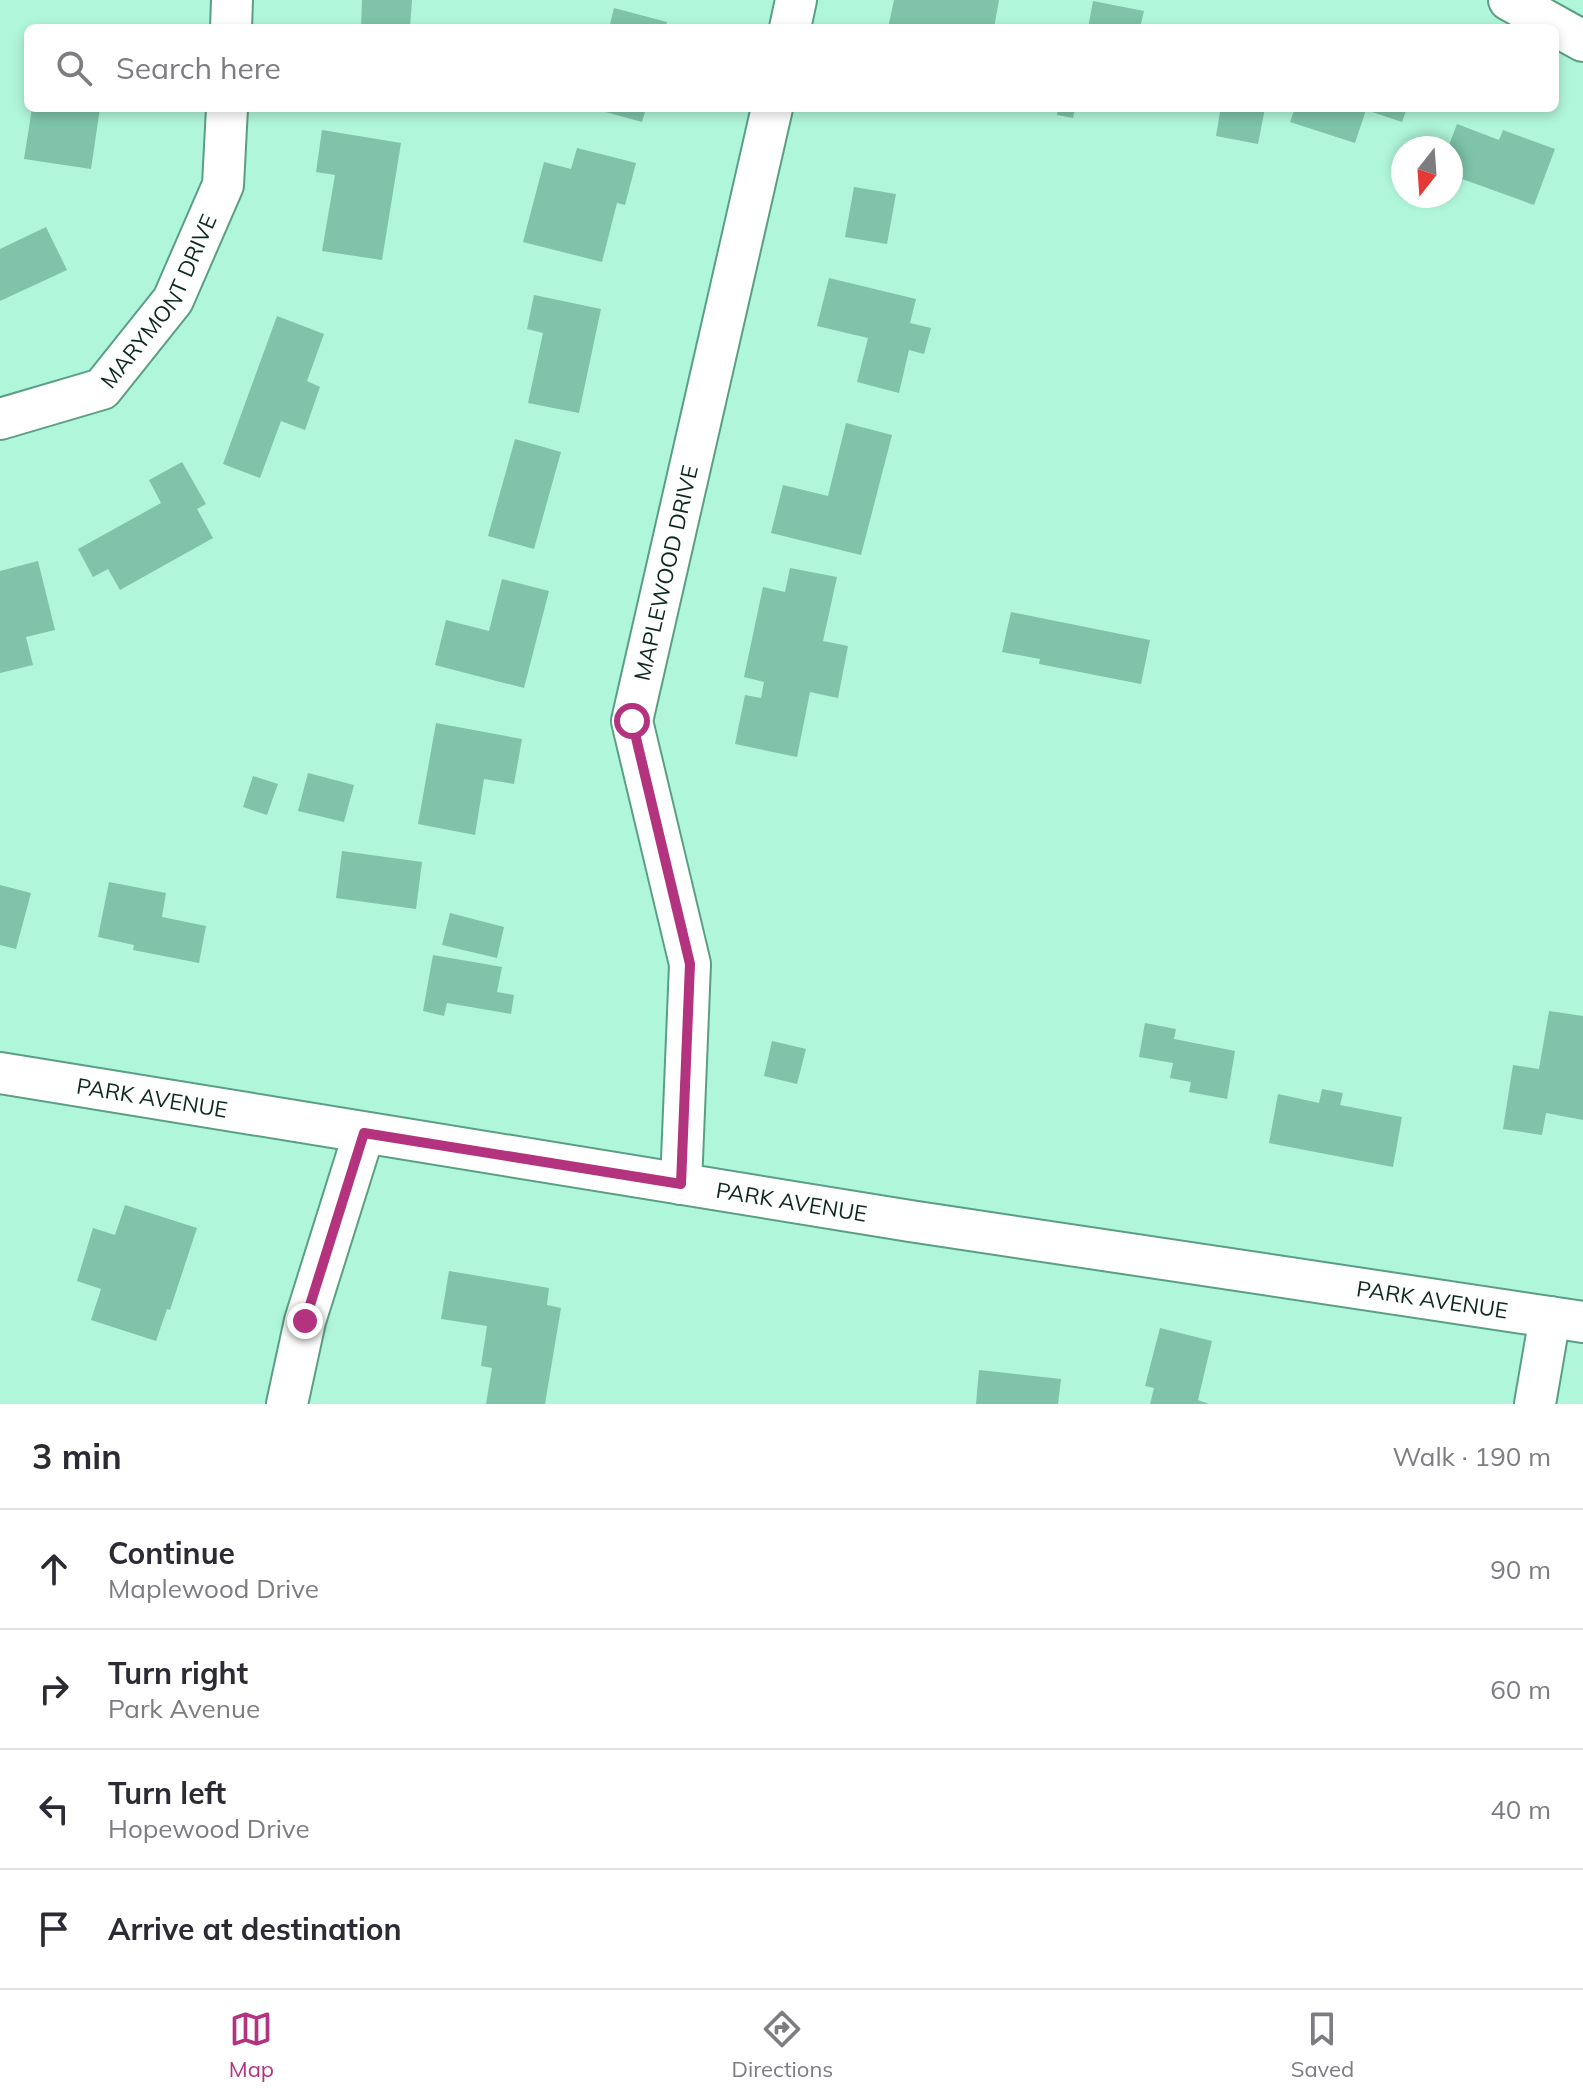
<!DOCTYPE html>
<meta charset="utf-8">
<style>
body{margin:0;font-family:Mulish,sans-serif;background:#f7f7f7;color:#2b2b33}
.compass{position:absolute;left:1391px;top:136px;width:72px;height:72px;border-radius:50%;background:#fff;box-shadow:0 4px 12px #0003;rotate:197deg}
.stop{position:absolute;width:24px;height:24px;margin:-18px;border:6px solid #b3337e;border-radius:50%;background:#fff}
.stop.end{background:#b3337e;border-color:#fff;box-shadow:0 2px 8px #0008}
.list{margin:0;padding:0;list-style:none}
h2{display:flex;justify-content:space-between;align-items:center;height:104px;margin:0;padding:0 32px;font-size:34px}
h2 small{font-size:26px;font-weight:400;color:#7c7c81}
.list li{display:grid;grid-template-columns:52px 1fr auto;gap:24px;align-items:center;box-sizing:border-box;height:120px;padding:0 32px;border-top:2px solid #e1e1e2}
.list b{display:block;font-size:30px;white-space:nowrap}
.list p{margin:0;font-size:26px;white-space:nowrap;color:#7c7c81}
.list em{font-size:26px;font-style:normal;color:#7c7c81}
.icon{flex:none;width:44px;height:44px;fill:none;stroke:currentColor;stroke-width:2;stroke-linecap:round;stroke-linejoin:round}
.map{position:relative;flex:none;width:1583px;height:1404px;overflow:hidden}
.search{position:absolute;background:#fff;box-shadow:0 4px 12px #0003;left:24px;right:24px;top:24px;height:88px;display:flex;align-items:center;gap:20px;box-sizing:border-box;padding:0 28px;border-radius:12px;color:#7c7c81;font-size:30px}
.sheet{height:584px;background:#fff}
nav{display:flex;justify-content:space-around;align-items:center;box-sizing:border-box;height:112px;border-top:2px solid #e1e1e2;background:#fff;font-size:22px;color:#7c7c81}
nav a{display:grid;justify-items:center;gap:4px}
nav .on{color:#b3337e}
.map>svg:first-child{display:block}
.building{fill:#7ec3aa}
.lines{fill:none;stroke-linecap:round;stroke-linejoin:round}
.minor-casing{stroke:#5a9e86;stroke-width:44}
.minor{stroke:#fff;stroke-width:40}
.route{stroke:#b3337e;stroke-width:10}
.labels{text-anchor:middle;stroke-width:6;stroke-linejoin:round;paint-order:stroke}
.street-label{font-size:22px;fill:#0c291f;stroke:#d4fdec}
</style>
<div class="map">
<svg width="1583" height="1404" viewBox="0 0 1583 1404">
<rect width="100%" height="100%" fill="#b0f6db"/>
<!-- building -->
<path class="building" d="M362 0H412L410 28H361Z
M894 0H999L994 28H888Z
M1093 1 1144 11 1140 28H1088Z
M614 8 667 22 666 28H609Z
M32 108H100L91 169 24 159Z
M591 108H646L642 122Z
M1058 108H1075L1073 118 1057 115Z
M1206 108H1265L1258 144 1216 136 1220 112Z
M1295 108H1407L1402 122 1366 110 1355 143 1290 122Z
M1457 124 1499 140 1503 130 1555 149 1534 205 1451 175V148H1448Z
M322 130 401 143 382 260 322 251 335 175 316 172Z
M577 148 636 163 625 205 617 203 602 262 523 242 544 162 571 169Z
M854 187 896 194 887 244 845 237Z
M46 227 67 270 0 301V249Z
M829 278 916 299 910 323 931 328 924 354 909 350 899 393 857 382 868 338 817 326Z
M534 295 601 309 579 413 528 403 543 333 527 329Z
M277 316 324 334 307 381 320 387 305 430 281 421 260 478 223 464Z
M846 423 892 435 861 555 771 533 783 485 828 496Z
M515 439 561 452 534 549 488 536Z
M182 462 206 504 197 509 213 538 120 590 108 569 93 577 78 549 161 503 149 480Z
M38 561 55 630 26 637 33 665 0 673V571Z
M790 568 837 577 823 641 848 646 838 698 810 692 797 757 735 744 745 695 761 698 764 682 744 677 763 587 785 592Z
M502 579 549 591 524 688 435 665 446 620 489 631Z
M1011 612 1150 640 1141 684 1039 664 1040 659 1002 652Z
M436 723 522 739 514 784 484 779 475 835 418 824Z
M308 773 354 785 344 822 298 811Z
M253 776 278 784 267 815 243 807Z
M342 851 422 862 416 909 336 898Z
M109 882 166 893 162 917 206 926 199 963 133 950 134 945 98 937Z
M0 885 31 893 16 949 0 945Z
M450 913 504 927 497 958 442 945Z
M433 955 502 967 497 992 514 995 511 1014 447 1003 444 1016 423 1011Z
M1549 1011 1583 1016V1120L1546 1113 1542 1135 1503 1129 1513 1065 1539 1069Z
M1145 1023 1176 1029 1174 1039 1235 1051 1227 1099 1189 1092 1191 1082 1170 1078 1173 1063 1139 1057Z
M772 1041 806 1049 797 1084 764 1076Z
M1322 1089 1343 1093 1340 1105 1402 1117 1393 1167 1269 1143 1278 1094 1319 1103Z
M125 1205 197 1228 170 1310 167 1309 156 1341 91 1320 101 1289 77 1281 93 1228 115 1235Z
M449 1271 549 1288 547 1305 561 1308 545 1404H486L492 1368 481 1366 487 1326 441 1319Z
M1160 1328 1212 1341 1198 1400 1209 1404H1150L1154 1388 1145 1386Z
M979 1370 1061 1379 1058 1404H976Z"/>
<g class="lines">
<defs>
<g id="minor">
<path d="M1509 0 1583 41"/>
<path d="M231 28 232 0"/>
<path d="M790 28 796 0"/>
<path id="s1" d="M0 419 102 389 173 300 223 185 227 108"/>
<path id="s2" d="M0 1073 910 1221 1583 1322"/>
<path id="s3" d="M681 1184 690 964 632 721 772 108"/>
<path d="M287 1404 305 1321 364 1133"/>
<path d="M1535 1404 1550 1317"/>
</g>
</defs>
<!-- minor casing -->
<use href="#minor" class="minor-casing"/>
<!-- minor -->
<use href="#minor" class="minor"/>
</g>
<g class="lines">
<!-- route -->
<path class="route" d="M305 1321 364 1133 681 1184 690 964 632 721"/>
</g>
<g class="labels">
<!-- street labels -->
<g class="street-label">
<text dy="8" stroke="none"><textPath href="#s1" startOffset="212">MARYMONT DRIVE</textPath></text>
<text dy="8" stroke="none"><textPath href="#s3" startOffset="622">MAPLEWOOD DRIVE</textPath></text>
<text dy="8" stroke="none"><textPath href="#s2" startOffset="154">PARK AVENUE</textPath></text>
<text dy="8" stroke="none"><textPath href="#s2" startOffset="802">PARK AVENUE</textPath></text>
<text dy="8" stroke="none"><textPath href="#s2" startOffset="1450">PARK AVENUE</textPath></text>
</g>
</g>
</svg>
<svg class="compass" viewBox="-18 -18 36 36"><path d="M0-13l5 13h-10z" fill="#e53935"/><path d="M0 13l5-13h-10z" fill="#7c7c81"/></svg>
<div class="stop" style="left:632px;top:721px"></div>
<div class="stop end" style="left:305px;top:1321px"></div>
<div class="search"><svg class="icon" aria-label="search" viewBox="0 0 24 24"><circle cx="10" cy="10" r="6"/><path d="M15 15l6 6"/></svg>Search here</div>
</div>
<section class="sheet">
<h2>3 min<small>Walk · 190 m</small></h2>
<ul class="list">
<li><svg class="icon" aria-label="ahead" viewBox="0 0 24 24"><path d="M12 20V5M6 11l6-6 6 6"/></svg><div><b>Continue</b><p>Maplewood Drive</p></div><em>90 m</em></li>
<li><svg class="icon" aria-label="right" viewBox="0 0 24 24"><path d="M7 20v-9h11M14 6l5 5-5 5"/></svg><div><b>Turn right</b><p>Park Avenue</p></div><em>60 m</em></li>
<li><svg class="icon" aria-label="left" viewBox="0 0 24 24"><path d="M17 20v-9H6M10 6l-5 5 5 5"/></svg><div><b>Turn left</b><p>Hopewood Drive</p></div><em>40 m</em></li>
<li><svg class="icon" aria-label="arrive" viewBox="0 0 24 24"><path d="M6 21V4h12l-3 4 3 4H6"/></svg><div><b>Arrive at destination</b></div></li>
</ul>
</section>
<nav>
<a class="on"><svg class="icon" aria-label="map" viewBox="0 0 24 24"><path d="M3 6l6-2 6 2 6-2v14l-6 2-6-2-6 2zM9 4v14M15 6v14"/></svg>Map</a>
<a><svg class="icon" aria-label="directions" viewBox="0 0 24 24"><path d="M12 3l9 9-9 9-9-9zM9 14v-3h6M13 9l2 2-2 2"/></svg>Directions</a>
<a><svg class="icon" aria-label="saved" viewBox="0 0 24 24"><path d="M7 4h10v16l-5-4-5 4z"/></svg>Saved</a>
</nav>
